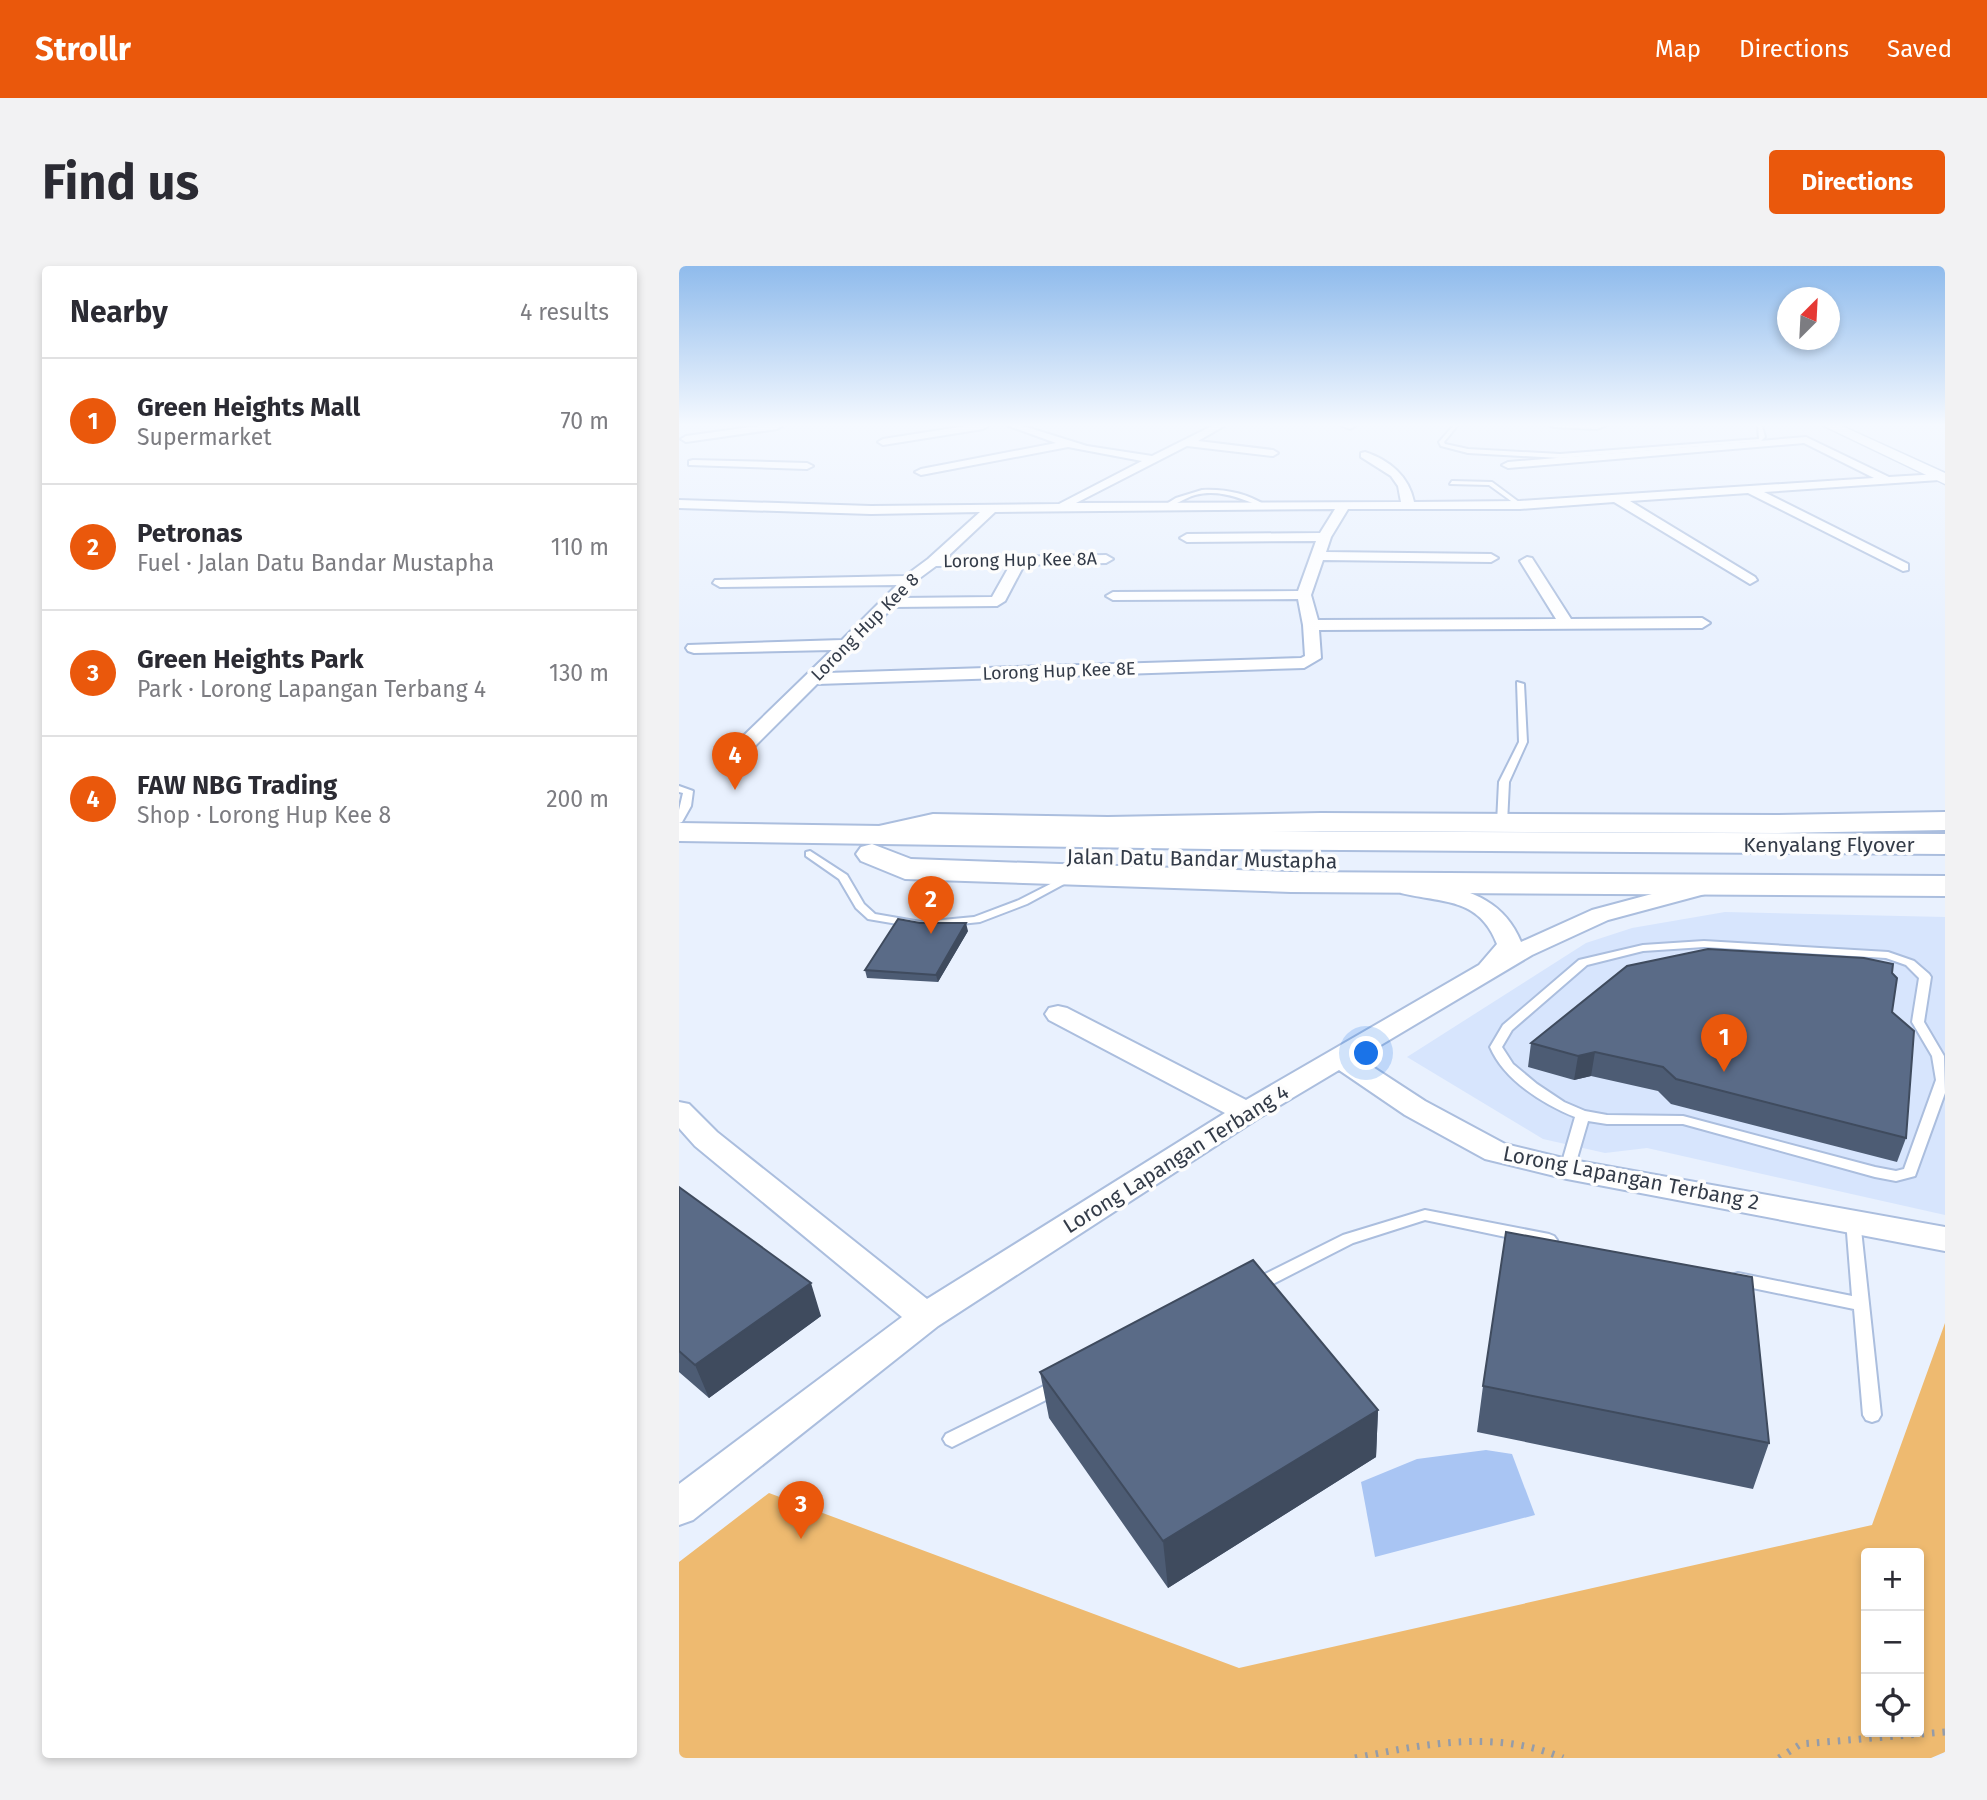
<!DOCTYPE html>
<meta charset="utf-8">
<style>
body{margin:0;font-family:"Fira Sans",sans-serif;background:#f2f2f3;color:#2b2b33}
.controls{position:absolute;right:21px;bottom:21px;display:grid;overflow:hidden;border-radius:7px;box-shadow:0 4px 10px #0003}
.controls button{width:63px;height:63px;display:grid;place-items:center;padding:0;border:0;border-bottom:2px solid #e1e1e2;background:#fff;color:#2b2b33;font:35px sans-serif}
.compass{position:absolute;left:1098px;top:21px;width:63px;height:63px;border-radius:50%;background:#fff;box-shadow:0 4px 10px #0003;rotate:24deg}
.you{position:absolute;left:688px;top:788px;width:24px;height:24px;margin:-18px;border:5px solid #fff;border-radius:50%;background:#1a73e8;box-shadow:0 0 0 10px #1a73e833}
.badge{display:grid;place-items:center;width:46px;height:46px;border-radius:50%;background:#ea580c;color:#fff;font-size:23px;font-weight:700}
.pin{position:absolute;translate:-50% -58px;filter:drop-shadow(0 2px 4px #0008)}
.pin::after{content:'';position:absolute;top:37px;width:24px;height:21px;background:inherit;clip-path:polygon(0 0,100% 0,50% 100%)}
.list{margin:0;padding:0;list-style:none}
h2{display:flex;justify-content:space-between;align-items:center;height:91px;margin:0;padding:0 28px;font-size:30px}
h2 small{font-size:23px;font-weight:400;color:#7c7c81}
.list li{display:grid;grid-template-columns:46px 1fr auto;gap:21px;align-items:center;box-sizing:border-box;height:126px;padding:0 28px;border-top:2px solid #e1e1e2}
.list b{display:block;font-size:26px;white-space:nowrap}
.list p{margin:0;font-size:23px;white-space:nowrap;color:#7c7c81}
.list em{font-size:23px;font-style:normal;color:#7c7c81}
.icon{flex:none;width:38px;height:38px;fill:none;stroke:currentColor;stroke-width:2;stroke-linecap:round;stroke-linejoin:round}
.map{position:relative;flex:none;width:1266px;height:1492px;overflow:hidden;border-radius:7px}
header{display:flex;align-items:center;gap:42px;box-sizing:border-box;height:98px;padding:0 35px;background:#ea580c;color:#fff}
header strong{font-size:33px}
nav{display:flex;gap:38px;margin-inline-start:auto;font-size:24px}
.intro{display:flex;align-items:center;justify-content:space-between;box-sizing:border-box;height:168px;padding:0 42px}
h1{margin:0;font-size:49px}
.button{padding:18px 32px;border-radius:7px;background:#ea580c;color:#fff;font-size:24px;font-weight:700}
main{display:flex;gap:42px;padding:0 42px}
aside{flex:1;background:#fff;border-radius:7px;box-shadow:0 4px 10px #0003}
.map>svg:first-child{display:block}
.built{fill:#d7e5fd}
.green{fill:#eeba70;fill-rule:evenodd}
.water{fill:#a9c5f3}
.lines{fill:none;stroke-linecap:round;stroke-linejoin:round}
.service-casing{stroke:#abbede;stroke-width:4}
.minor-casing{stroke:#abbede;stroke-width:4}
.secondary-casing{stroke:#abbede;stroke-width:3}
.primary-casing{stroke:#abbede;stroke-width:4}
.trunk-casing{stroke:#abbede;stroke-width:4}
.path{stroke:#949ca9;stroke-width:7;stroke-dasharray:2.5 8;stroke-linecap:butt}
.service{fill:#fff;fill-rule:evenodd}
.minor{fill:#fff;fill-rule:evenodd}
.secondary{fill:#fff;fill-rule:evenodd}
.primary{fill:#fff;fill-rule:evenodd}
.trunk{fill:#fff;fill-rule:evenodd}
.wall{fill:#4d5c74}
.shaded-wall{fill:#3f4b5e}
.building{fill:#5a6b87;stroke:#3f4b5e;stroke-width:2}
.labels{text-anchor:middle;stroke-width:7;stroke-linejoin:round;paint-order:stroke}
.far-street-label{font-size:18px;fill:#333b48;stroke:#fdfdfd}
.street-label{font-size:21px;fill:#333b48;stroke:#fdfdfd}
</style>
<header>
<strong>Strollr</strong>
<nav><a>Map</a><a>Directions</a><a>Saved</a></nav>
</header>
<div class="intro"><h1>Find us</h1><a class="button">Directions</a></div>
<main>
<aside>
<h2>Nearby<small>4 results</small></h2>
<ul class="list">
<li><span class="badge">1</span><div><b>Green Heights Mall</b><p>Supermarket</p></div><em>70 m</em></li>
<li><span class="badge">2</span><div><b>Petronas</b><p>Fuel · Jalan Datu Bandar Mustapha</p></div><em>110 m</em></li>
<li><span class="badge">3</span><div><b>Green Heights Park</b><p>Park · Lorong Lapangan Terbang 4</p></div><em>130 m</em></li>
<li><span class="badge">4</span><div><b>FAW NBG Trading</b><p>Shop · Lorong Hup Kee 8</p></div><em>200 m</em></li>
</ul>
</aside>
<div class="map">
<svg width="1266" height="1492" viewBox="0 0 1266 1492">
<rect width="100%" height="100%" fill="#e9f1fe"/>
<!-- built -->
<path class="built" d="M1046 646 1266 651V949L968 882 926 887 864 873 728 791 907 677 953 662Z"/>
<!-- green -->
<path class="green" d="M1266 1057V1486L1252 1492H0V1296L90 1227 560 1402 1193 1259ZM1187 1287H1240V1466H1187Z"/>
<!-- water -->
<path class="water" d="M807 1184 833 1188 856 1249 696 1291 682 1216 738 1193Z"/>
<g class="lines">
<defs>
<path id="service" d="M774 160H778L765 176 766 178 789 183 881 188 1080 173 1079 160H1083L1086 171 1082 175 881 192 789 187 762 180 760 176Z
M872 160H926L918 163 874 161Z
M773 215 813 216 844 239 839 240 810 219 771 218Z
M523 224C545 223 567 227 586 239L583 241C561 232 540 223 516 229 505 232 493 242 484 240L497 232Z
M838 416 845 418 848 476 830 516 828 557 823 560 818 557 820 516 840 476Z
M0 520 14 525 12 540 3 556 0 557V544L4 527 0 526Z
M131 585 168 609 185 638 196 648 242 656 295 651 340 634 389 609 393 608 398 611 348 638 301 656 242 662 189 653 177 642 160 613 127 590V586Z
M1025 675 1209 686 1235 695 1250 708 1252 711 1245 756 1265 790 1266 827 1236 910 1217 915 1196 911 1004 858H928L909 855 895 903 893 906H883L881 903 896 851C864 838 825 814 811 781L824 759 900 694 964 679ZM1025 681 1207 692 1227 699 1240 712 1233 756 1253 790 1257 814 1225 903 1217 905 1196 901 1004 850 928 849 906 845 885 836 858 818 834 798 823 781 833 764 908 699 964 685Z
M746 944 870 968 875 970 878 974 875 978 870 980 746 954 674 977 582 1024 576 1026 570 1024 568 1020 570 1016 664 969Z
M1174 949 1179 950 1181 954 1202 1149 1199 1154 1193 1156 1187 1154 1184 1149 1175 1043 1059 1019 1053 1017 1051 1013 1053 1009 1059 1007 1173 1030 1167 954 1169 950Z
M379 1113 385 1115 388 1120 385 1125 273 1181 267 1178 264 1173 267 1168Z"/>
<path id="minor" d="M79 160H103L98 163 7 176 2 173 7 170Z
M287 160H309L304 163 204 179 199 176 204 173Z
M330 160H344L408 180 473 190 533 160H545L519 175 594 184 599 187 594 190 508 180 397 237 722 236 719 220 712 210 682 191V187L686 186C710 194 730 210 735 236L841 235 1195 212 1125 177 829 202 823 199 829 196 1127 171 1210 211 1260 208 1266 211 1260 214 1085 226 1229 298V304L1224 305 1069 227 951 235 1076 311 1078 314 1071 318 935 236 841 243H669L652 271 647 286 812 288 819 292 812 296 644 294 632 329 639 354 877 353 841 295 848 291 853 292 892 353 1023 352 1031 357 1023 362 640 364 642 392 625 402 138 418 69 487H55L52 483 55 479 153 384 15 387 9 385 7 382 9 379 163 374 218 319 41 321 34 317 36 314 226 310 249 293 301 246 192 248 0 242V234L192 240 380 238 463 195 389 181 242 209 236 206 242 203 377 177ZM656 243 641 267 508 268 501 272 508 276 637 275 619 325 434 326 427 330 434 334 619 333 624 359 626 390 622 392 148 407 214 341 318 340 326 335 345 299 427 297 434 293 427 289 267 292 316 246ZM331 299 313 331 222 332 234 317 257 300Z
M663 160H676L671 163Z
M14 194 128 197 134 200 128 203 10 199V195Z
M1029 613 1037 615 1040 620 1037 625 929 654 853 689 680 792 746 835 826 878 888 893 1266 961V985L888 913 806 893 726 849 660 804 578 853 259 1060 14 1254 0 1259V1218L223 1051 16 880 0 862V836L10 838 38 866 248 1033 546 847 370 754 366 748 370 742 379 740 388 742 567 834 800 699 818 678C800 631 763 637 722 627L719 622 722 617C733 614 744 617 755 618 794 624 826 637 842 676L913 644Z"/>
<path id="secondary" d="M1145 160H1163L1266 207V218Z"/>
<path id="primary" d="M1266 546V564L1097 567 642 565 429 569 254 566 202 578 191 576 186 569 191 562 254 548 429 551 642 547 1097 549Z
M193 578 232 593 612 606 1266 610V630L612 626 226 613 182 595 177 588 182 581Z"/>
<path id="trunk" d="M0 557 532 565 1266 568V588L532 583 0 575Z"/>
</defs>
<!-- service casing -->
<use href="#service" class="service-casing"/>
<!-- minor casing -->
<use href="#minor" class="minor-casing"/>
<!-- secondary casing -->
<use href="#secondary" class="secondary-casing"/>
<!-- primary casing -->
<use href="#primary" class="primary-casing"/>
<!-- trunk casing -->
<use href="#trunk" class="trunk-casing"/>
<!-- path -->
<path class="path" d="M676 1492C746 1478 816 1463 884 1492
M1100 1492 1122 1478 1266 1466"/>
<!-- service -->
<use href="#service" class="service"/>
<!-- minor -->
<use href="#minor" class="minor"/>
<!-- secondary -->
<use href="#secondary" class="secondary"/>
<!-- primary -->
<use href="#primary" class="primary"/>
<!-- trunk -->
<use href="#trunk" class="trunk"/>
</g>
<!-- wall -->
<path class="wall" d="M289 665 259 716 188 712 186 704Z
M1213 746 1227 872 1218 896 992 838 979 825 912 810 895 814 849 801 852 777Z
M0 921 142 1050 30 1132 0 1106Z
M361 1106 699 1144 697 1191 489 1322 370 1152Z
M804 1120 1090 1177 1074 1223 798 1166Z"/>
<!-- shaded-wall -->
<path class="shaded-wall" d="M287 657 289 665 259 716 257 709Z
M916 786 912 810 895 814 899 790Z
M132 1017 142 1050 30 1132 16 1099Z
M699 1144 697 1191 489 1322 484 1275Z"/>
<!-- building -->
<path class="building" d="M219 653 241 657H287L257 709 186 704Z
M1029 683 1185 692 1214 698 1213 707 1218 712 1213 746 1235 765 1227 872 997 813 984 801 916 786 899 790 852 777 948 700Z
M0 921 132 1017 16 1099 0 1085Z
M827 966 1073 1011 1090 1177 804 1120Z
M574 994 699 1144 484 1275 361 1106Z"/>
<!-- sky -->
<linearGradient id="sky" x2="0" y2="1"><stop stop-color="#8fbbec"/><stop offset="0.43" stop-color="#f5f9ff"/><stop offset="1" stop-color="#f5f9ff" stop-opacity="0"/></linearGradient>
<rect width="1266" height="369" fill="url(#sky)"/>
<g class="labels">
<!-- far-street labels -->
<g class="far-street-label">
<text transform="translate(341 294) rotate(-1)" y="6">Lorong Hup Kee 8A</text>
<text transform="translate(186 361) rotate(-45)" y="6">Lorong Hup Kee 8</text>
<text transform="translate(380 405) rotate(-2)" y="6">Lorong Hup Kee 8E</text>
</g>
<!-- street labels -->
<g class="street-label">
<text x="1150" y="586">Kenyalang Flyover</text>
<text transform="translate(523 593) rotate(1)" y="7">Jalan Datu Bandar Mustapha</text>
<text transform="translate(497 893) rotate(-32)" y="7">Lorong Lapangan Terbang 4</text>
<text transform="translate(952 912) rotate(11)" y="7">Lorong Lapangan Terbang 2</text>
</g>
</g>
</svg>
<div class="controls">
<button>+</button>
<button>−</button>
<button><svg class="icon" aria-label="locate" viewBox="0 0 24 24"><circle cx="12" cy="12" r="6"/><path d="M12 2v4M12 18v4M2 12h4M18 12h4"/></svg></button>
</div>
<svg class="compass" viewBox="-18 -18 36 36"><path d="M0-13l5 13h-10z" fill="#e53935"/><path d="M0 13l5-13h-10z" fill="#7c7c81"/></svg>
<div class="you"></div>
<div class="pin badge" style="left:1045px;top:806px">1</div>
<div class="pin badge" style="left:252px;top:668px">2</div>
<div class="pin badge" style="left:122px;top:1273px">3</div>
<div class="pin badge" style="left:56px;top:524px">4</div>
</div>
</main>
